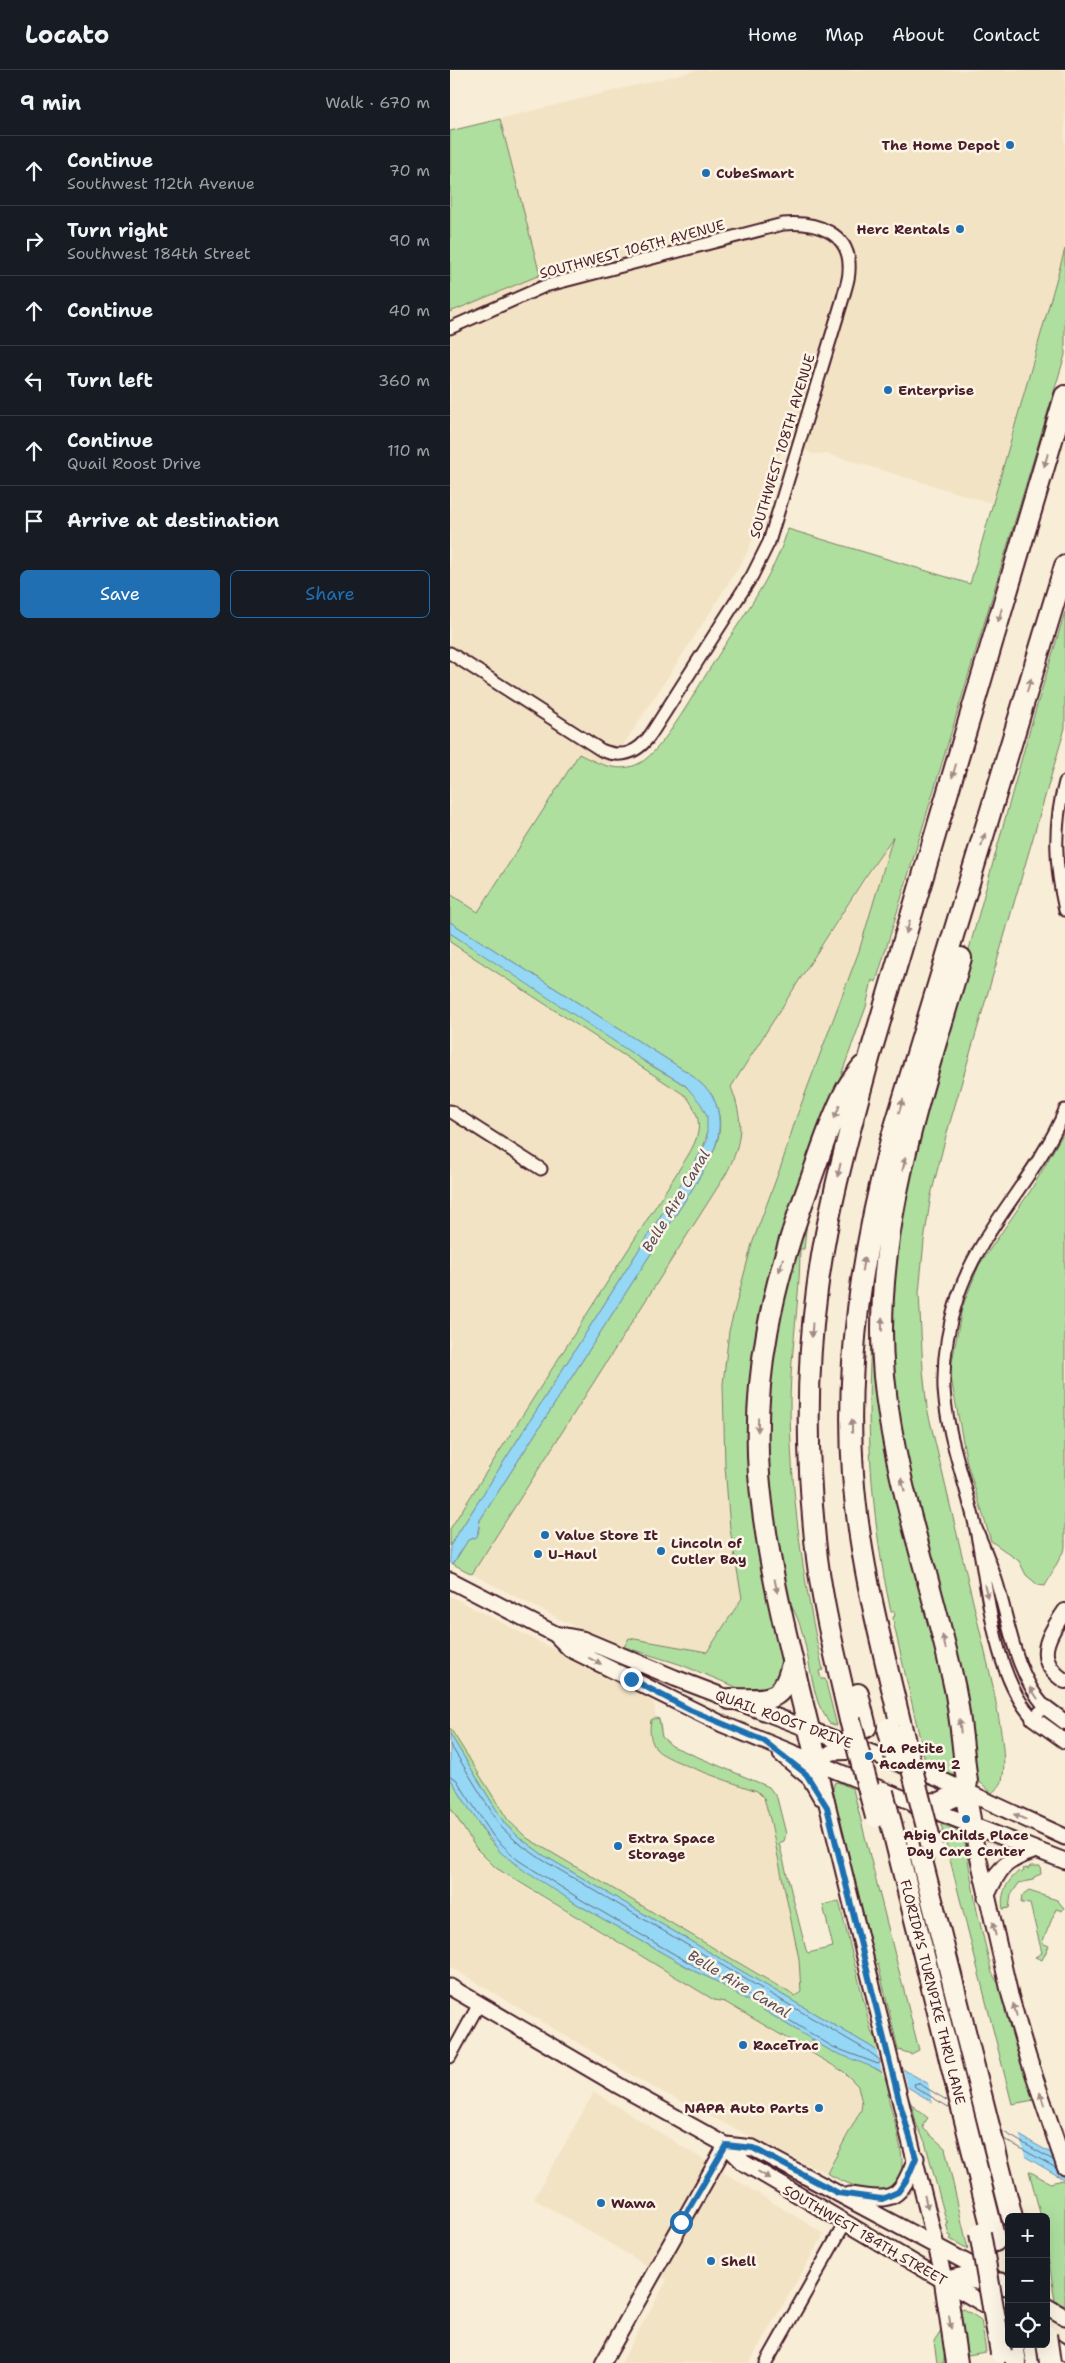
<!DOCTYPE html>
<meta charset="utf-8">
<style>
body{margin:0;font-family:"Shantell Sans",sans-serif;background:#20242c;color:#f1f3f6}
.controls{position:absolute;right:15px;bottom:15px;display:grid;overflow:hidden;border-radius:8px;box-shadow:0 5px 20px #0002}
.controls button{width:45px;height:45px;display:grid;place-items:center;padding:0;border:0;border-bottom:1px solid #363941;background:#171b24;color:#f1f3f6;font:25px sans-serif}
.stop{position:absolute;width:15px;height:15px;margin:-11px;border:4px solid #1f6fb2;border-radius:50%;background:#fff}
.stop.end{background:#1f6fb2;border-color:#fff;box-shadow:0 1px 5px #0008}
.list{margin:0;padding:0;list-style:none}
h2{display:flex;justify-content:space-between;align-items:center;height:65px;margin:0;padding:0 20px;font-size:21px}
h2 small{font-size:16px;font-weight:400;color:#9ea1a6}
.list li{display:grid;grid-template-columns:32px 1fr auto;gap:15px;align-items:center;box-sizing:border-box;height:70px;padding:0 20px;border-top:1px solid #363941}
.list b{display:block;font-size:19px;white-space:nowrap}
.list p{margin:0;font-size:16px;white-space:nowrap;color:#9ea1a6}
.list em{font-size:16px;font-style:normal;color:#9ea1a6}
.actions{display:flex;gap:10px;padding:15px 20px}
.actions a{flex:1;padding:11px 0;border:1px solid #1f6fb2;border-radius:8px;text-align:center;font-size:18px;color:#1f6fb2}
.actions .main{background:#1f6fb2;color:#fff}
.icon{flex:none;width:28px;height:28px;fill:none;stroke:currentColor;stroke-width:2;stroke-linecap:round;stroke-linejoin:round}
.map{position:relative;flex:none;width:615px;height:2293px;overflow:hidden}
header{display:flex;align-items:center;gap:30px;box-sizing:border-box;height:70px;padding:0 25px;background:#171b24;border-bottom:1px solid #363941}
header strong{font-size:24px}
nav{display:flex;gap:28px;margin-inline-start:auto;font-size:18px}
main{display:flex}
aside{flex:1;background:#171b24}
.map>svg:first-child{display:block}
.built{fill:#f3e3c5}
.green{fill:#aedf9f;stroke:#7c7f65}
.water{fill:#94d8f6;stroke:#768ea5}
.pier{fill:#f8edd6}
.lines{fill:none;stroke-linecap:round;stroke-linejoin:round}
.shore{stroke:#68697c;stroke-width:1}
.minor-casing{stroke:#4a1f2b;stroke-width:15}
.tertiary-casing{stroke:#4a1f2b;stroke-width:18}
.secondary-casing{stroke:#4a1f2b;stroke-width:19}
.motorway-casing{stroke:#4a1f2b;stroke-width:24}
.minor{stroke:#fcf5e5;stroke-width:11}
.tertiary{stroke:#fcf5e5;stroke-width:14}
.secondary{stroke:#fcf5e5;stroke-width:15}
.motorway{stroke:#fcf5e5;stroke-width:20}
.motorway-bridge-casing{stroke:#4a1f2b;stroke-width:24;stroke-linecap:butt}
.motorway-bridge{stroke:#fcf5e5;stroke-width:20}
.oneway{fill:#a38a88}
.route{stroke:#1f6fb2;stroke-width:6}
.poi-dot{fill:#1f6fb2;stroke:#fcf5e5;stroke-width:2}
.labels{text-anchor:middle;stroke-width:5;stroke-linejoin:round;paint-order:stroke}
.poi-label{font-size:14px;font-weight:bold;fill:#4a1f2b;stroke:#fcf5e5;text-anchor:start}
.street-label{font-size:14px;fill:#4a1f2b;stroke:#fcf5e5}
.water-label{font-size:15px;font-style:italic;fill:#5c4d5e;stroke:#fcf5e5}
</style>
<header>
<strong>Locato</strong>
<nav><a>Home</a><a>Map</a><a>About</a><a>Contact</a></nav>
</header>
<main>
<aside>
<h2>9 min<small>Walk · 670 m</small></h2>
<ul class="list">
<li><svg class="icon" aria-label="ahead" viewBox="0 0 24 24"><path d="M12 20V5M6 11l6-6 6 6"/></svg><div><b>Continue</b><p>Southwest 112th Avenue</p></div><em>70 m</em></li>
<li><svg class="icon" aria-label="right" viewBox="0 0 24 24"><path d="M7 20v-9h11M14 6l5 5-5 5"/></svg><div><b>Turn right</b><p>Southwest 184th Street</p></div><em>90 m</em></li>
<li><svg class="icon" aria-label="ahead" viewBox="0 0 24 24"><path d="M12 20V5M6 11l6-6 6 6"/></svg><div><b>Continue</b></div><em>40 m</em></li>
<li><svg class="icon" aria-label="left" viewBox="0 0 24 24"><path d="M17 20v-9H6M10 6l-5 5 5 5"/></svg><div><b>Turn left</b></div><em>360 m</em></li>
<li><svg class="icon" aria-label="ahead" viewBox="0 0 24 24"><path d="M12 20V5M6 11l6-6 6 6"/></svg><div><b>Continue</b><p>Quail Roost Drive</p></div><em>110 m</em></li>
<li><svg class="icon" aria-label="arrive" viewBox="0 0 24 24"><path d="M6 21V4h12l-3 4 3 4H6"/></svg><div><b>Arrive at destination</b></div></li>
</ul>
<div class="actions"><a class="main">Save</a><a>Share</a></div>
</aside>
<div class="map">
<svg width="615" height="2293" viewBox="0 0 615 2293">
<rect width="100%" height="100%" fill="#f8edd6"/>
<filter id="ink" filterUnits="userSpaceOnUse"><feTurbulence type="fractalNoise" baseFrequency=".02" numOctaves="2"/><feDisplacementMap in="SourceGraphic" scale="10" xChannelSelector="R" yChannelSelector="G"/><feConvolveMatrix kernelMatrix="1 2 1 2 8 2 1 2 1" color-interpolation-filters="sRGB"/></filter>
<g filter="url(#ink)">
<!-- built -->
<path class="built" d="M247 0H615V179L597 249 544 434 378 384H362L335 369 310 452 296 485 259 544 159 697 129 685 28 842 0 824V61Z
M444 765 409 881 346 1048 332 1093 315 1136 279 1261 273 1314 275 1396 280 1459 292 1527 257 1582 180 1568 174 1577 159 1572 135 1562 22 1504 276 1104 289 1075 290 1038 281 1017Z
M0 872 236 1026 246 1040 249 1056 245 1073 237 1087 0 1459Z
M0 1526 198 1628 204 1634 205 1638V1648L201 1650 206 1679 212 1685 307 1721 314 1728 321 1753 349 1889 351 1922 344 1927 172 1825 77 1768 58 1750 0 1658Z
M0 1737 36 1789 63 1810 264 1930 275 1932 400 2007 408 2016 410 2023 411 2039 377 2103 337 2085 195 2013 0 1897Z
M144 2022 374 2164 299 2293H171L217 2210 186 2189 84 2129Z"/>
<!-- green -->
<path class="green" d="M50 49 90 205 0 242V61Z
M615 179V285L426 912 422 910 416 937 387 1016 307 1288 334 1595 329 1616 301 1623 229 1594 174 1577 179 1568 257 1582 292 1528 280 1459 275 1396 273 1314 279 1261 302 1174 332 1093 346 1048 409 881 443 767 414 809 281 1017C294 1050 293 1072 276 1104L22 1504 3 1494 18 1470 28 1464 30 1450 241 1121C259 1091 281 1063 263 1028 259 1019 248 1012 242 1005L0 852V824L28 842 129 684C149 694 169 704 190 693 214 680 248 616 264 592 282 563 303 534 319 504 327 490 333 475 338 459L520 514Z
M615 542V658L496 1066 481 1125 474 1171 469 1223 473 1300 477 1338 543 1616C547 1641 558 1687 552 1711 551 1716 545 1720 542 1723L531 1713H529L525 1707 468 1452 438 1298 446 1162 480 1021 579 662Z
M0 863C63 903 128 942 188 987 209 1003 237 1010 252 1034 262 1050 258 1068 250 1084L0 1476V1459L237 1087C251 1064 254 1049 236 1026L0 872Z
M615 1060V1478L595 1516 588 1515 576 1505 569 1491 541 1471 517 1393 500 1303 512 1238 529 1195 581 1120Z
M358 1141 354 1179H350C350 1229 341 1279 340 1330 340 1422 353 1511 373 1600L369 1601 371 1609H375L387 1656 379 1653C375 1645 369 1637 367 1629 358 1600 356 1555 339 1533L314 1410 320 1264Z
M424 1234 494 1595 507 1708 476 1695 444 1555 443 1547 445 1546 444 1541 441 1542C419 1440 414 1338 424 1234Z
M205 1648 209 1649 212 1667 222 1676 319 1717 327 1728 336 1764 334 1771 329 1773 356 1880 358 1883 383 1877 373 1835 389 1831 422 1964 448 1979 428 1894H426L382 1718 384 1717V1713L388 1712 403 1719 469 1980 461 1984 449 1980 442 1991 420 1976 93 1785 70 1768 55 1754 0 1664V1658L58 1750 77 1768 345 1926 351 1922 349 1889 321 1753 314 1728 307 1721C289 1715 215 1690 207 1680 200 1672 199 1660 201 1650Z
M0 1708 39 1770 65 1794 127 1834 246 1902 264 1910 381 1981 416 1993 451 2014 462 2035 478 2048 473 2055 474 2059 495 2078 518 2179 500 2169 502 2167 499 2165 496 2152H498L496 2150 475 2072 466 2053 462 2035 437 2023C442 2044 456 2084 451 2104 444 2135 395 2114 377 2103L411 2040 412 2033 408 2016 394 2002 275 1932 264 1930 46 1798 26 1778 0 1737Z
M491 1754 513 1762 527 1841 542 1903 553 1921 598 2067H596L584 2030 562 2034Z
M580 1796H590L591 1804 584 1807 583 1810 569 1813 561 1825 559 1838 553 1839C550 1824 557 1811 569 1801L571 1803 574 1801 573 1799 577 1798 578 1799Z
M579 1821 607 1830 614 1838 612 1841 606 1839 592 1873 599 1876 592 1890 585 1887 592 1883 580 1834 571 1833 572 1826Z
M579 2101 600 2113 613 2110 615 2115V2236L605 2231 596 2171V2147H591Z
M510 2237 511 2240 514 2239 531 2250 536 2282 518 2285 511 2264 508 2238Z
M493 2257 498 2286 494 2287V2293H487L484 2271Z"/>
<!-- water -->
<path class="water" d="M0 852 242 1005C248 1012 259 1019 263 1027 280 1064 259 1091 241 1121L30 1450 27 1467 18 1470 3 1494 0 1492V1476L250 1084 257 1071V1046L251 1034 235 1015 191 989 0 863Z
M0 1664 55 1754 70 1768 93 1785 420 1976 456 2001 615 2091V2110L425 1998 381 1981 264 1910 246 1902 127 1834 76 1802 50 1782 27 1751 0 1708Z"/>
<!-- pier -->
<path class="pier" d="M426 1978 452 1995 459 2022 433 2006Z
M477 2009 519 2034 525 2061 484 2038Z
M528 2039 569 2062 576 2090 535 2067Z"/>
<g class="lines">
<!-- shore -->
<path class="shore" d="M0 1674 51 1757 67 1772 91 1789 418 1981 430 1990V1993L428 1994 383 1977 267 1906 248 1898 130 1829 68 1790 43 1766 6 1709 0 1706
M498 2031 468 2013 464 2014 465 2017 500 2038
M552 2061 603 2090
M554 2069 606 2098"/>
<defs>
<path id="minor" d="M0 258 95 216 333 154C365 151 402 162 399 201 399 210 395 219 393 228L319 472 302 506 201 664C188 683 172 689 151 680L0 583
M615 712C603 756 605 796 615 840
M0 1041 91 1099
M525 1456C533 1475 541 1494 547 1513 560 1556 565 1603 595 1637L583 1648C541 1603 538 1513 525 1455 515 1410 497 1366 494 1319 493 1287 498 1256 508 1226 531 1157 588 1106 615 1040
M0 1987 29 1934
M316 2293 395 2153"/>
<path id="tertiary" d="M615 1541C598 1566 582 1590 615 1611
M595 1637 615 1652
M583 1648 615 1671
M153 2293 276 2075"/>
<path id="secondary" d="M0 1510 105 1564 132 1569 225 1608 487 1708 615 1767
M105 1564 120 1579 272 1654 467 1734 615 1791
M331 1684 360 1708 371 1727
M367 1693 495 2212
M367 1693 382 1682 409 1681
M521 1755 560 1925 578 1987 615 2097
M536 1827C550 1796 554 1791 586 1780
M0 1917 171 2017 276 2075 294 2093 559 2249
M276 2075 303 2078 542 2206
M400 2125C445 2132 449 2130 466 2088
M596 2236 615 2247
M596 2272 615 2283"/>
<path id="motorway" d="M511 888C472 1023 421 1163 434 1306 444 1413 483 1514 505 1619 511 1650 513 1681 517 1712L515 1721 521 1755
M408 1624 416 1657
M280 1629C317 1629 333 1635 342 1593
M400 1650C388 1597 374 1543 367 1488 357 1400 355 1308 367 1220 377 1140 399 1063 420 985L615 326
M453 1664C433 1579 409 1492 403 1404 395 1290 413 1179 441 1070L615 496
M367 1693C345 1598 317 1502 309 1404 302 1306 323 1212 357 1120 369 1088 379 1053 395 1022 399 1013 406 1005 412 997
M467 1734 490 1733 515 1721
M441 1753 545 2171
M467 1771 562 2147
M563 2274 566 2293
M584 2274 587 2293
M507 2293 495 2212 517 2207 559 2215"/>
</defs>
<!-- minor casing -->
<use href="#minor" class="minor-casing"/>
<!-- tertiary casing -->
<use href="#tertiary" class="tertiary-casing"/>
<!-- secondary casing -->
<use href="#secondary" class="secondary-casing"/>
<!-- motorway casing -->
<use href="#motorway" class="motorway-casing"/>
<!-- minor -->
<use href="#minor" class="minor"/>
<!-- tertiary -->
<use href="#tertiary" class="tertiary"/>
<!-- secondary -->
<use href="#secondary" class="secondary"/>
<!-- motorway -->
<use href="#motorway" class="motorway"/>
<defs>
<path id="motorway-bridge" d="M400 1650 426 1747
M438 1658 446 1689
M453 1664 482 1777
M433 1722 441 1753
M530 2163 551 2283
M596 2265 600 2293"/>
</defs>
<!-- motorway-bridge casing -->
<use href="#motorway-bridge" class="motorway-bridge-casing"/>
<!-- motorway-bridge -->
<use href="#motorway-bridge" class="motorway-bridge"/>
</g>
<!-- one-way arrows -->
<defs><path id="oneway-solid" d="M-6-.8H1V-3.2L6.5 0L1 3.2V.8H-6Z" transform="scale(1.25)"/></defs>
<g class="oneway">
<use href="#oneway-solid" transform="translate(596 390) rotate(106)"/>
<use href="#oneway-solid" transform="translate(550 545) rotate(106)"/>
<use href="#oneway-solid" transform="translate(579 615) rotate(-73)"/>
<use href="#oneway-solid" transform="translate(504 701) rotate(106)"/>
<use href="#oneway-solid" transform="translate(533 770) rotate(-73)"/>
<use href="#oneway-solid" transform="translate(458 857) rotate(106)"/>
<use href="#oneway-solid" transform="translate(451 1036) rotate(-73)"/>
<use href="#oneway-solid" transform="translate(387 1042) rotate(112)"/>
<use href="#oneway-solid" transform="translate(454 1094) rotate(-77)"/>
<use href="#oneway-solid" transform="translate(389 1100) rotate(103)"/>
<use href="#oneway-solid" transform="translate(413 1194) rotate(-80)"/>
<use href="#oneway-solid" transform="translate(331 1195) rotate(106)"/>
<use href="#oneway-solid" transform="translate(432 1254) rotate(-89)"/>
<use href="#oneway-solid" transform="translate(362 1260) rotate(94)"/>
<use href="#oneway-solid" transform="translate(308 1355) rotate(91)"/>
<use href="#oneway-solid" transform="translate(402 1356) rotate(-91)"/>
<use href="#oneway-solid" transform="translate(453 1415) rotate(-104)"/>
<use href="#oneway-solid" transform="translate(326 1516) rotate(78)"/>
<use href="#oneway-solid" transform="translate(536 1521) rotate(76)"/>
<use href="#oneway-solid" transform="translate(494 1572) rotate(-104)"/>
<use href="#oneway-solid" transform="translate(145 1591) rotate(26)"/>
<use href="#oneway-solid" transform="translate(584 1623) rotate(-123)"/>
<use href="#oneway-solid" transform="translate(510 1656) rotate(-96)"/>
<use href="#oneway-solid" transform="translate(570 1747) rotate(-156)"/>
<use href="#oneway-solid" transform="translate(544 1859) rotate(-104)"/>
<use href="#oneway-solid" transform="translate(565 1940) rotate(-106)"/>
<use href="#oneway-solid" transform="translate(592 2029) rotate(-108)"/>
<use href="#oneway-solid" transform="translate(314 2105) rotate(31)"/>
<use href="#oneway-solid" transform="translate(476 2132) rotate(77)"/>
<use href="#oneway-solid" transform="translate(500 2252) rotate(81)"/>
</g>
</g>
<g class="lines" filter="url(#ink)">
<!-- route -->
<path class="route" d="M181 1609 240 1640 314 1671 356 1704 377 1737 449 2030 466 2088 457 2109 448 2122 432 2129 424 2128 388 2123 303 2078 276 2075 231 2152"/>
</g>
<!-- markers -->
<g class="poi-dot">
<circle cx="560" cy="75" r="5"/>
<circle cx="256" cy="103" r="5"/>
<circle cx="510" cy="159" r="5"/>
<circle cx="438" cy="320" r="5"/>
<circle cx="95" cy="1465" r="5"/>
<circle cx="211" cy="1481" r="5"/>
<circle cx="88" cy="1484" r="5"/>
<circle cx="419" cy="1686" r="5"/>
<circle cx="516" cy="1749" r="5"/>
<circle cx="168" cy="1776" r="5"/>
<circle cx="293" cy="1975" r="5"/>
<circle cx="369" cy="2038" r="5"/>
<circle cx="151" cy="2133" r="5"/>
<circle cx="261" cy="2191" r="5"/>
</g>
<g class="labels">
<!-- poi labels -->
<g class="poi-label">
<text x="550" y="80" text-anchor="end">The Home Depot</text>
<text x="266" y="108">CubeSmart</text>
<text x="500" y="164" text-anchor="end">Herc Rentals</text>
<text x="448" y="325">Enterprise</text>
<text x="105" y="1470">Value Store It</text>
<text x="221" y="1478">Lincoln of<tspan x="221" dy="16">Cutler Bay</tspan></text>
<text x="98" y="1489">U-Haul</text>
<text x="429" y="1683">La Petite<tspan x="429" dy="16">Academy 2</tspan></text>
<text x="516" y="1770" text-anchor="middle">Abig Childs Place<tspan x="516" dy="16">Day Care Center</tspan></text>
<text x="178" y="1773">Extra Space<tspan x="178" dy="16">Storage</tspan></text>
<text x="303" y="1980">RaceTrac</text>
<text x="359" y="2043" text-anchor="end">NAPA Auto Parts</text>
<text x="161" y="2138">Wawa</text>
<text x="271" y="2196">Shell</text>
</g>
<!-- street labels -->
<g class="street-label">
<text transform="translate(182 179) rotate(-15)" y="5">SOUTHWEST 106TH AVENUE</text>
<text transform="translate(332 376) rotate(-73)" y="5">SOUTHWEST 108TH AVENUE</text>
<text transform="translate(334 1649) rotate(20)" y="5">QUAIL ROOST DRIVE</text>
<text transform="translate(483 1922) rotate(76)" y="5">FLORIDA'S TURNPIKE THRU LANE</text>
<text transform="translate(415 2165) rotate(30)" y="5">SOUTHWEST 184TH STREET</text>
</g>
<!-- water labels -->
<g class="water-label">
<text transform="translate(226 1131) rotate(-59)" y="5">Belle Aire Canal</text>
<text transform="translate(289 1914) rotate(31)" y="5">Belle Aire Canal</text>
</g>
</g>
</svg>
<div class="controls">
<button>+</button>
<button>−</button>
<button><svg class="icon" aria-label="locate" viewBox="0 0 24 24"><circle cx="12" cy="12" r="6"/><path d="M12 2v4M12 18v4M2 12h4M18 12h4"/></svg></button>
</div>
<div class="stop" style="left:231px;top:2152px"></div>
<div class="stop end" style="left:181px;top:1609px"></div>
</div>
</main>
